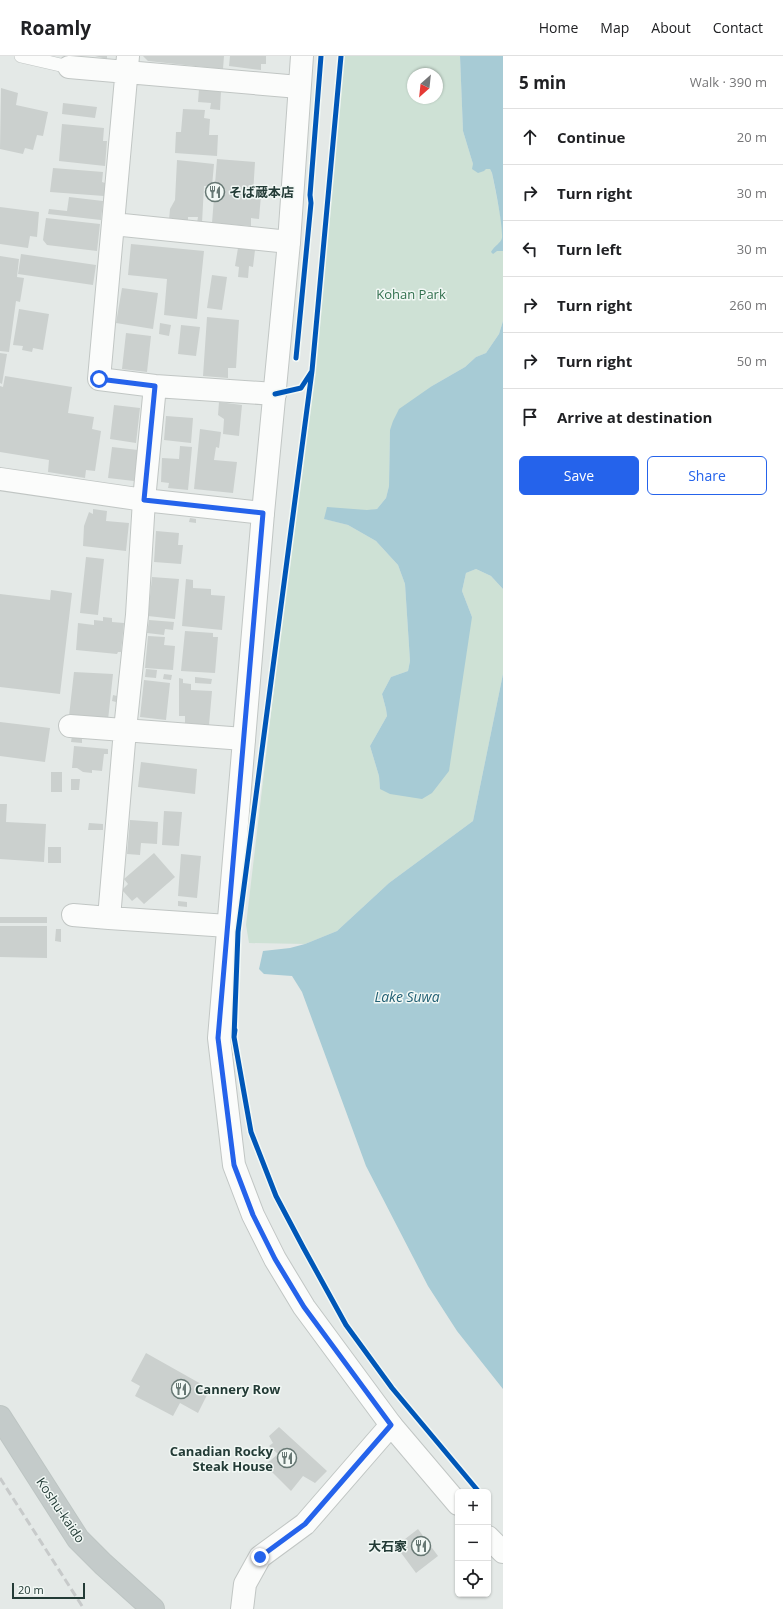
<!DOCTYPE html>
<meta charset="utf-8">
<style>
body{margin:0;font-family:"Open Sans","Noto Sans JP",sans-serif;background:#f6f6f6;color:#202124}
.controls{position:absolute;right:12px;bottom:12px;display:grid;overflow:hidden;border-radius:6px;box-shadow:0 1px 3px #0004}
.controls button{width:36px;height:36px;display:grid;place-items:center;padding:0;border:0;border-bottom:1px solid #e0e0e0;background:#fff;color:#202124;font:20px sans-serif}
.compass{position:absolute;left:407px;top:12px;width:36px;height:36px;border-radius:50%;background:#fff;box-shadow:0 1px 3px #0004;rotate:207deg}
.scale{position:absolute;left:12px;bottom:10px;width:73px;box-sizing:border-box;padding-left:4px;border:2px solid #233b36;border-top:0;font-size:11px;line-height:14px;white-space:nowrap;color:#233b36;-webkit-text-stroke:3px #f2f8f5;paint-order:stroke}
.stop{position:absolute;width:12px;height:12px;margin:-9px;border:3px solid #2563eb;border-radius:50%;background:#fff}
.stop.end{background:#2563eb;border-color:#fff;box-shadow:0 1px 4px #0008}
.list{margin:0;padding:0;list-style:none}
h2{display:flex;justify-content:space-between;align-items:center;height:52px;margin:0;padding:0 16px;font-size:17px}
h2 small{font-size:13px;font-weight:400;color:#757577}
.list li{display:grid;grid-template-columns:26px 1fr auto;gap:12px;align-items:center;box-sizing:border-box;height:56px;padding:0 16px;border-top:1px solid #e0e0e0}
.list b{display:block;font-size:15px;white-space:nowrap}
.list em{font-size:13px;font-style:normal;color:#757577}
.actions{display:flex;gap:8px;padding:12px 16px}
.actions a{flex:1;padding:9px 0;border:1px solid #2563eb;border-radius:6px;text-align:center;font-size:14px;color:#2563eb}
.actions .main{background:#2563eb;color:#fff}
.icon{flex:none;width:22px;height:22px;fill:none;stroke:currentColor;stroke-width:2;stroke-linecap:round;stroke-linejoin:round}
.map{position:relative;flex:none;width:503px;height:1553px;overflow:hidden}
header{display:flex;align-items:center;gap:24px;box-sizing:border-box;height:56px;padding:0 20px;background:#fff;border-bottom:1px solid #e0e0e0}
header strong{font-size:19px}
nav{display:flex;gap:22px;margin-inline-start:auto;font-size:14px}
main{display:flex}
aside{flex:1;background:#fff}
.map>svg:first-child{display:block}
.green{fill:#cee1d5;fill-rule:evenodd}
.water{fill:#a7cbd5}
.building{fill:#cbd0ce}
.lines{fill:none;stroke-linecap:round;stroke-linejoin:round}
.service-casing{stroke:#c1c6c4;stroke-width:14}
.minor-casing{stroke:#c1c6c4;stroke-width:24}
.tertiary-casing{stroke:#c1c6c4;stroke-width:24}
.trunk-casing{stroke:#bdc5c3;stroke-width:24}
.service{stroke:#fbfcfb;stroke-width:13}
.minor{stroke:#fbfcfb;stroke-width:22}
.tertiary{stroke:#fbfcfb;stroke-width:22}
.trunk{stroke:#c4cbca;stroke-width:22}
.rail{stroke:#c7caca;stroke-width:3;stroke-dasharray:8 4;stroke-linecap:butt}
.cycleway-casing{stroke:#f2f8f5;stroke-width:8}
.cycleway{stroke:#0057b8;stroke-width:5}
.route{stroke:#2563eb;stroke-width:5}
.labels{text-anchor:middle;stroke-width:3;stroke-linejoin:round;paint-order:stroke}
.poi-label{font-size:13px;font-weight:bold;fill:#233b36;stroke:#f2f8f5;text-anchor:start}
.park-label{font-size:13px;fill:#306f4d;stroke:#f2f8f5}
.street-label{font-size:13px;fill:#233b36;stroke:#f2f8f5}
.water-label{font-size:14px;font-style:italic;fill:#215f73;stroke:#f2f8f5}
</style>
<header>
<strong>Roamly</strong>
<nav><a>Home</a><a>Map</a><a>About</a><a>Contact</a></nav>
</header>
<main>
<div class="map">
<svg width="503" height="1553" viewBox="0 0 503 1553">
<rect width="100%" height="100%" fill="#e4e9e7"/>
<!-- green -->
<path class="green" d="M339 0H460L463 75 473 108 490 113 492 117 502 168 503 181 497 195H503V265L499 278 486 297 476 301 465 311 432 330 390 374 389 430 386 442 377 453 325 463 348 469 376 485 398 509 405 528 410 605 408 615 391 621 382 638 386 653 387 660 370 690 379 720 380 733 472 561 462 535 466 517 476 513 491 520 503 533V618L473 765 389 827 337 875 305 888 249 887 246 869 326 192ZM413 18H437V42H413Z"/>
<!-- water -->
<path class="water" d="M460 0H503V195H497L493 198 491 196C494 190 501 187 502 182 503 169 495 131 492 117L490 113H486L484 115 478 117 472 113 473 108 463 75Z
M503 265V533L491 520 476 513 466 517 462 535 472 561 449 715 432 737 422 743 390 738 380 733 379 720 370 690 387 660 386 653 382 638 391 621 408 615 410 605 405 528 398 509 376 485 348 469 324 463 327 451 367 454 377 453 386 442 389 430 390 374 393 365 399 353 432 330 465 311 476 301 486 297 499 278Z
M503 618V1333L457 1275 428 1230 366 1110 302 936 292 920 264 918 259 913 263 895 290 892 305 888 337 875 389 827 473 765Z"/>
<!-- building -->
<path class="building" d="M95 0H107V3Z
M143 0H224L223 13 148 5Z
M230 0H266V8H261V14L229 10Z
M1 32 18 37 16 49 48 56 43 80 37 79 33 94 25 92 23 98 0 93Z
M199 33 221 35 220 54 210 53 211 47 198 46Z
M63 47 97 51 95 62 62 58Z
M183 53 205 54 204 62 210 63 209 79H218L217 100 175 97 176 76H181Z
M62 68 104 72 103 85H107L105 110 59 105Z
M217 103 255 106 253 138 261 139 259 163 251 162V170L212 167Z
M177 104 214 108 212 130H204L202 167H197L198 161H188V165L169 164 170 153 175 144Z
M53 112 103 116 102 126 105 127 104 140 50 136Z
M69 141 103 145 101 164 48 158 49 153 67 155Z
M0 151 39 156 37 181 30 180 28 192 0 188Z
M46 162 100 168 97 195 47 189 43 184Z
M131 188 204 195 197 263 164 259 167 223 128 219Z
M238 192 255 194 253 211 249 210 248 222 238 221 239 211 235 210Z
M21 198 96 209 93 229 18 218Z
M0 200 19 203 17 221 24 222 20 246 16 245 9 296 0 295Z
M212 219 227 221 222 254 207 252Z
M122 232 158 237 153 273 116 267Z
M19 253 49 258 43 294 33 292 32 296 22 294 23 290 13 289Z
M207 261 239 264 236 312H228V322L203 320Z
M160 267 171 269 169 280 159 278Z
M181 269 200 271 196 300 178 298Z
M126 277 151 280 147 316 122 313Z
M0 297 7 298 2 328 0 327Z
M5 320 72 331 68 357 94 361 92 373 101 375 95 415 86 414 85 422 48 416 49 404 0 396V330L3 331Z
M219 346 242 349 239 380 223 378 224 363 218 359Z
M114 349 140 352 136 387 110 383Z
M166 360 193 362 191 387 164 384Z
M200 373 221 376 219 392 216 391 214 404 237 406 233 437 194 433Z
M180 390 192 391 188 434 168 432 169 427 161 426 162 402 179 403Z
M112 391 138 394 134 425 108 422Z
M93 453 107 455 106 465 129 467 126 495 83 490 84 470 89 456 93 458Z
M190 462 196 463V467L189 466Z
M156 475 179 477 178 489H183L181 508 154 506Z
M86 501 104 503 98 559 80 557Z
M152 521 179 523 175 563 148 560Z
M186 523 193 524V532L211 533V539L225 540 222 574 182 570Z
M51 534 72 537 60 638 0 631V538L50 544Z
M103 561 112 562V566L124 567 121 596H118L117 598 76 594 78 567 94 569V564L103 565Z
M149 564 174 566 173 574 165 573 164 579 147 577Z
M185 575 213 577V581H218L215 617 181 615Z
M148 580 165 581 164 589 175 590 173 614 145 612Z
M146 613 157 614 156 622 145 621Z
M74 616 113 618 108 664 69 660Z
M164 618 172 619 171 624 163 623Z
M195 621 212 623 211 628 195 627Z
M179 622 183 623V627L191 628V634L212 635 209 669 185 667V660H179Z
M144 624 170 627 166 664 140 661Z
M113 639 117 640 116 646 112 645Z
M0 666 50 672 45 706 0 700Z
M72 680 82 681V687L71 686Z
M74 690 108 693V698H104L102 715 92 714V717L83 716 77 712H72Z
M141 706 197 713 195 738 138 731Z
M51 716H62V736H51Z
M71 723H80L79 734H71Z
M0 748H7L6 766 46 768 44 806 0 803Z
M164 755 182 756 179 790 162 789Z
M130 764 158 766 157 788 141 787 140 799 127 798Z
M89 767 103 768V774H88Z
M48 791H61V807H48Z
M154 797 175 821 144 848 137 841 132 845 122 834 128 828 124 823Z
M181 798 201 800 197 842 178 840Z
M178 845 187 846V851L178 850Z
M0 861H47V867H0Z
M0 870H47V902L0 901Z
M56 873H61V886L55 885Z
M146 1297 210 1333 198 1357 180 1347 173 1360 135 1340 140 1330 131 1325Z
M279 1371 327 1415 315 1427 303 1420 291 1435 265 1409 278 1398 269 1390 273 1387 269 1380Z
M418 1473 438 1500 416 1517 396 1490Z"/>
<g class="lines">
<defs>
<path id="service" d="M21 0 69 11"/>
<path id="minor" d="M128 0 99 323 155 330 275 338
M69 11 299 31
M113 168 289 186
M155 330 144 444 137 559 125 674 109 862 228 870
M0 423 144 444 263 457
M70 670 244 683
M73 859 109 862
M242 1553 245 1528 260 1501 305 1468 391 1369"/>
<path id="tertiary" d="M302 0 289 186 263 457 219 982 234 1109 253 1159 275 1203 304 1251 391 1369 458 1448
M488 1481 503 1496"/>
<path id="trunk" d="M0 1361 78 1483 103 1508 153 1553"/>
</defs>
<!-- service casing -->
<use href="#service" class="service-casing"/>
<!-- minor casing -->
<use href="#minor" class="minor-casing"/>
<!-- tertiary casing -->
<use href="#tertiary" class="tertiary-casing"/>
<!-- trunk casing -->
<use href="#trunk" class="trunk-casing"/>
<!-- service -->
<use href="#service" class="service"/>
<!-- minor -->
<use href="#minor" class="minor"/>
<!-- tertiary -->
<use href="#tertiary" class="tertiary"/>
<!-- trunk -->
<use href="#trunk" class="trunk"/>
<!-- rail -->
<path class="rail" d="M0 1422 84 1553"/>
<defs>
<path id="cycleway" d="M296 302 311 147 310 139 321 0
M275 338 301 332 312 315 341 0
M235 974 234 981 251 1076 276 1140 303 1191 346 1269 392 1332 479 1436
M234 981 238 876 312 315"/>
</defs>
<!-- cycleway casing -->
<use href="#cycleway" class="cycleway-casing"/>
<!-- cycleway -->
<use href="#cycleway" class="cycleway"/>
</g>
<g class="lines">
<!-- route -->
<path class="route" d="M99 323 155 330 144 444 263 457 218 982 234 1109 253 1159 275 1203 304 1251 391 1369 305 1468 260 1501"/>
</g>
<!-- icons -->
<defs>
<symbol id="restaurant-ring" viewBox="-11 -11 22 22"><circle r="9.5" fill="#f2f8f5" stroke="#677874" stroke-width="1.5"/><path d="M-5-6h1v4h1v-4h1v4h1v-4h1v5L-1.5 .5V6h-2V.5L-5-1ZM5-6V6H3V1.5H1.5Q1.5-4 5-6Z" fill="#677874"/></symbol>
</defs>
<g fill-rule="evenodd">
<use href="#restaurant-ring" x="204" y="125" width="22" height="22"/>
<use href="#restaurant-ring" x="170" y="1322" width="22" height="22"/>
<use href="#restaurant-ring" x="276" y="1391" width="22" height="22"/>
<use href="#restaurant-ring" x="410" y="1479" width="22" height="22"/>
</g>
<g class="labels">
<!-- poi labels -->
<g class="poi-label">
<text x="229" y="141">そば蔵本店</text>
<text x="195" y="1338">Cannery Row</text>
<text x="273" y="1400" text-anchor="end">Canadian Rocky<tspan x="273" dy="15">Steak House</tspan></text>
<text x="407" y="1495" text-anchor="end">大石家</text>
</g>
<!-- park labels -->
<g class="park-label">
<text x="411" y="243">Kohan Park</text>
</g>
<!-- street labels -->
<g class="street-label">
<text transform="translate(61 1454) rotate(56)" y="5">Koshu-kaido</text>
</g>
<!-- water labels -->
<g class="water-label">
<text x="407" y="946">Lake Suwa</text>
</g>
</g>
</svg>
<div class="controls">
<button>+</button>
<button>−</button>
<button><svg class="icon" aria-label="locate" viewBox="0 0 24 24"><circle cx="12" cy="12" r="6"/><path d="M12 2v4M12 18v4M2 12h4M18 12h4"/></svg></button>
</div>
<svg class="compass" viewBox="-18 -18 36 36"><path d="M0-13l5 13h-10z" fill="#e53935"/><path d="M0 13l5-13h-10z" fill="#757577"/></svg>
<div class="scale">20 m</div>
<div class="stop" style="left:99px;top:323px"></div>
<div class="stop end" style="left:260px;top:1501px"></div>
</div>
<aside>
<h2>5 min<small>Walk · 390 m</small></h2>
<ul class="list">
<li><svg class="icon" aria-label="ahead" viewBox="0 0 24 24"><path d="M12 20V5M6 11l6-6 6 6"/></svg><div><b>Continue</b></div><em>20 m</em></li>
<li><svg class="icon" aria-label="right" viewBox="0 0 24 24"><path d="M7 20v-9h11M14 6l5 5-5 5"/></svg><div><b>Turn right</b></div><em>30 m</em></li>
<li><svg class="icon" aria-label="left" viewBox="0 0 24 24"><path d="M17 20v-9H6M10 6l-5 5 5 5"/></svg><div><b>Turn left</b></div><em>30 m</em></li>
<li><svg class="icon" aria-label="right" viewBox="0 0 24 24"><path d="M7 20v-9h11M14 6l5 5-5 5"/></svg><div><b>Turn right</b></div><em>260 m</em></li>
<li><svg class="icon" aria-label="right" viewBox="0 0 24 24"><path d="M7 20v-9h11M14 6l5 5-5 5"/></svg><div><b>Turn right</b></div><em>50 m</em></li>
<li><svg class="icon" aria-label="arrive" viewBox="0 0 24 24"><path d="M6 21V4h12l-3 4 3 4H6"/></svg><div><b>Arrive at destination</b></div></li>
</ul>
<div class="actions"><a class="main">Save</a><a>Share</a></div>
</aside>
</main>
